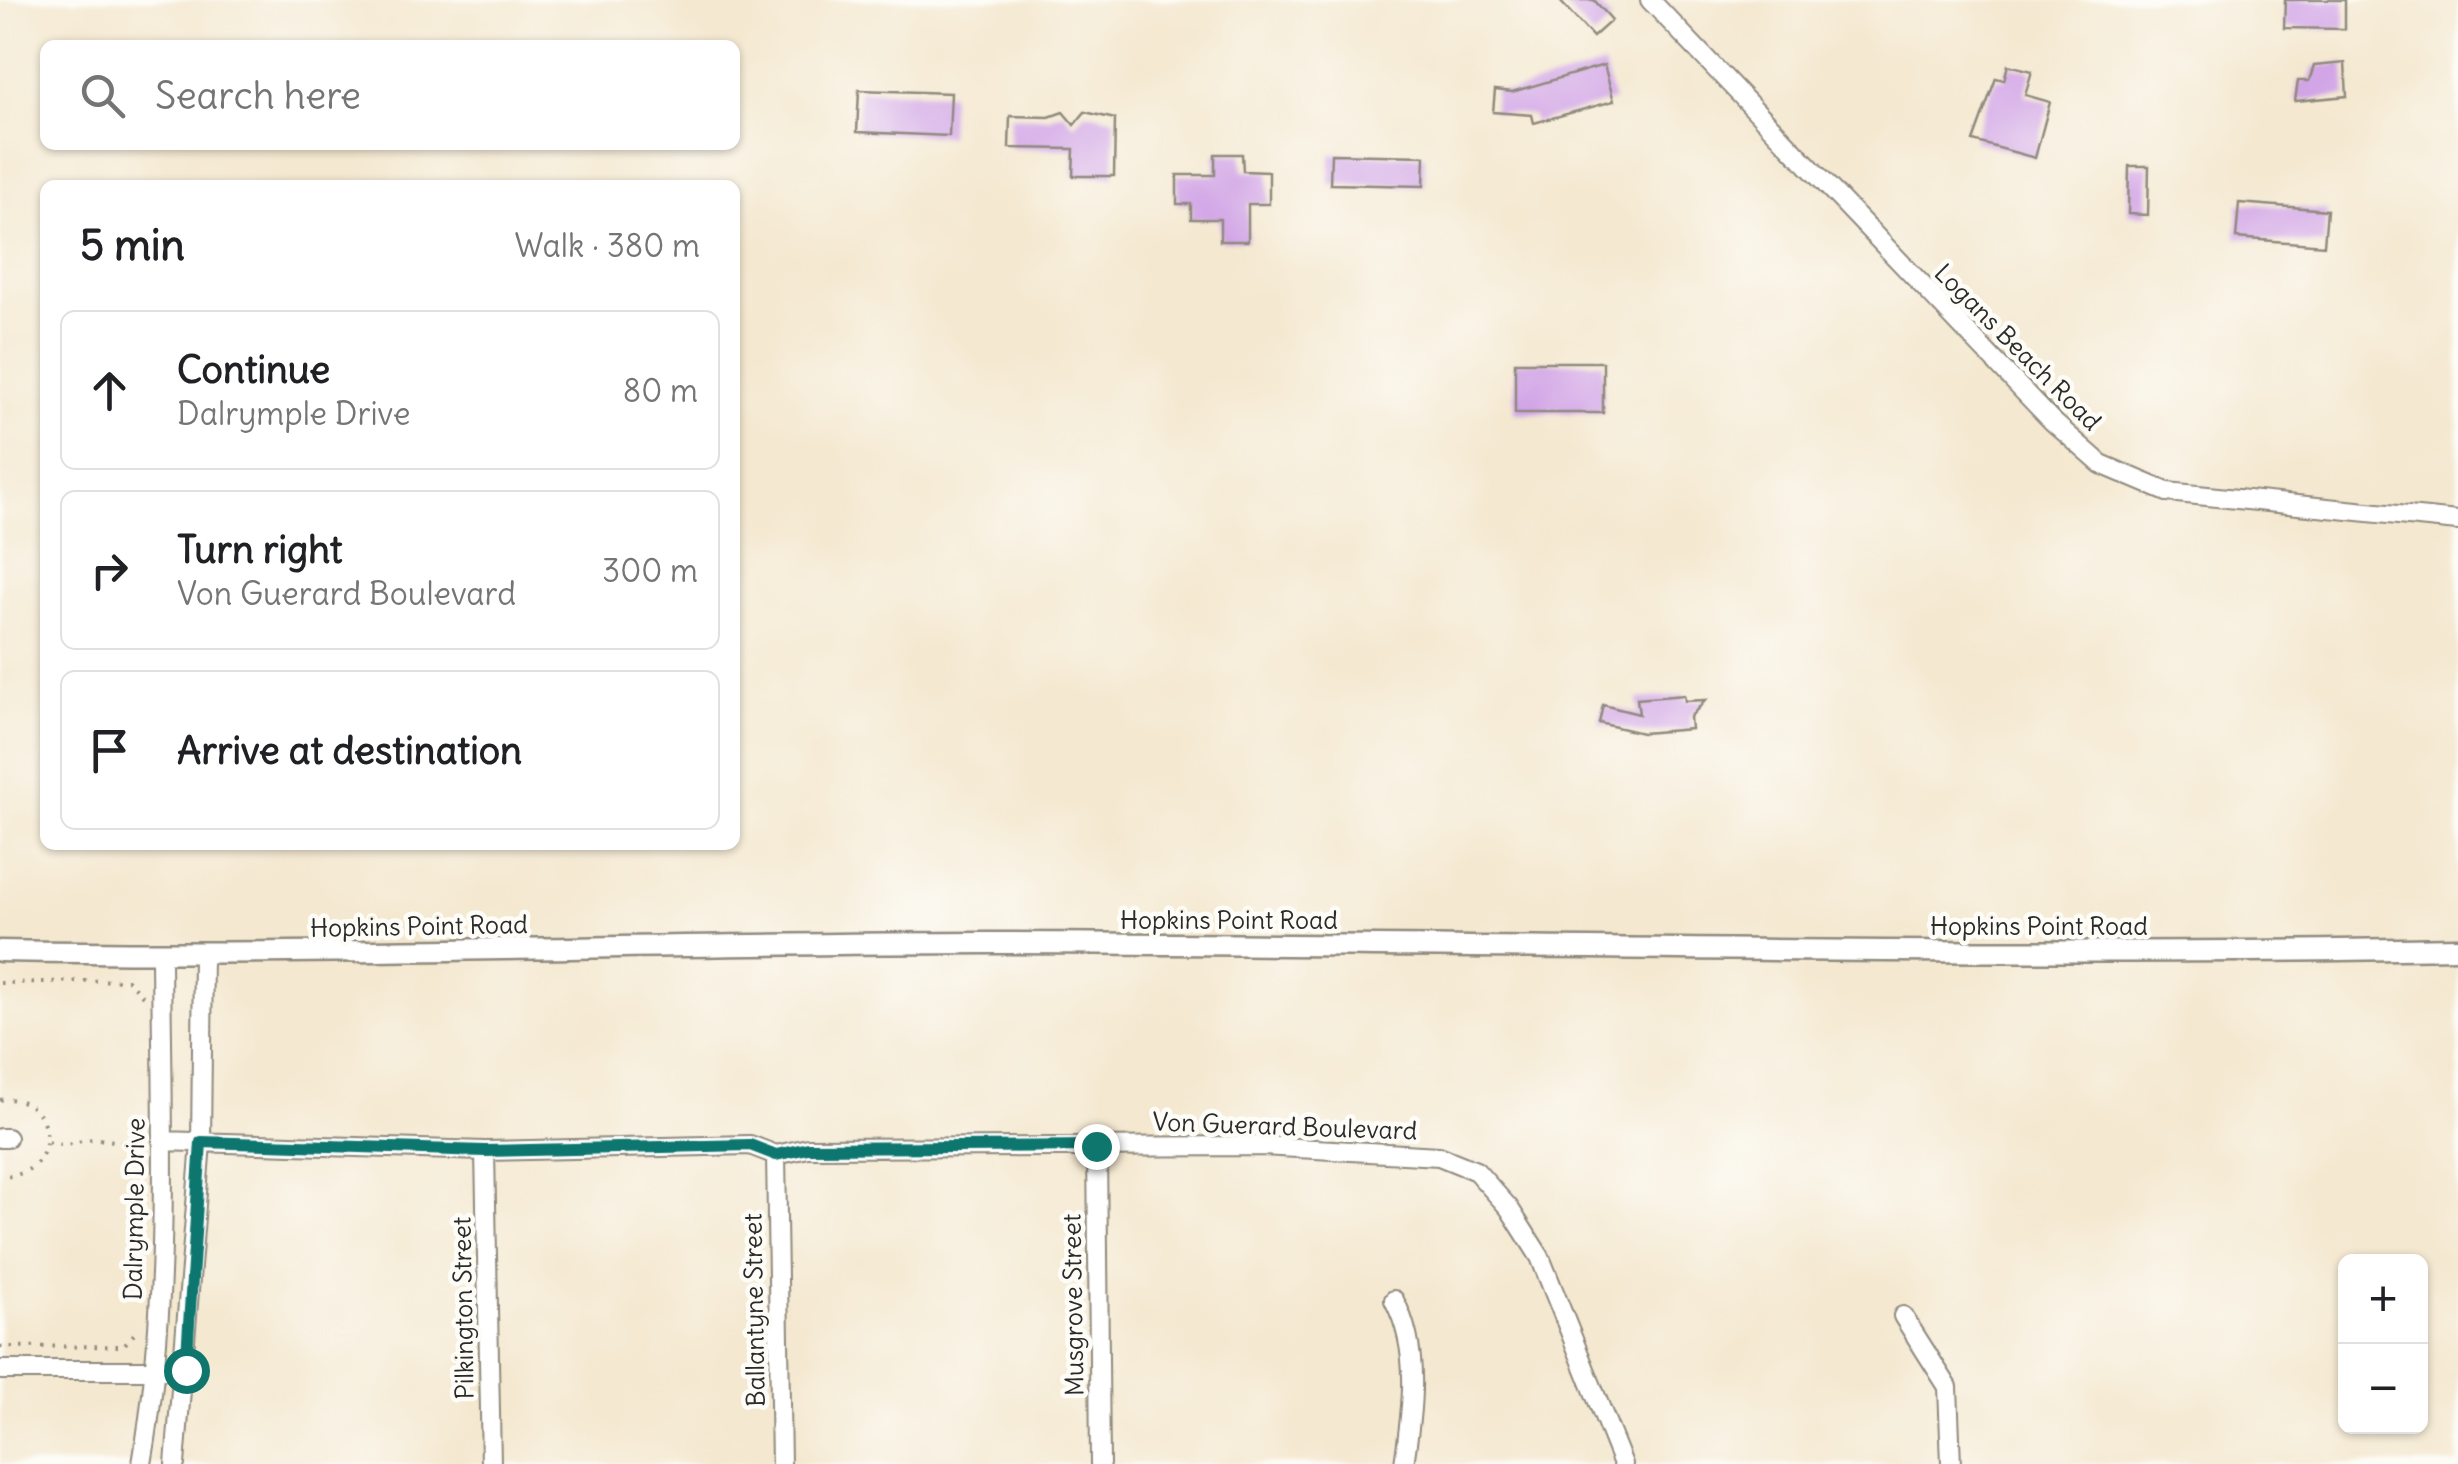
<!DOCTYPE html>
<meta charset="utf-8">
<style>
body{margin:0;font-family:Delius,sans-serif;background:#f2f2f2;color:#202124}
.controls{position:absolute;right:30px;bottom:30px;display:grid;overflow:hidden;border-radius:15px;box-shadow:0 2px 8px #0004}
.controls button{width:90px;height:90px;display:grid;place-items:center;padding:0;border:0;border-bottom:2px solid #e0e0e0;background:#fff;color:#202124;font:50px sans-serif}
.stop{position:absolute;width:30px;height:30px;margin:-22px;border:8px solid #0f766e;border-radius:50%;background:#fff}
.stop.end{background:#0f766e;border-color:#fff;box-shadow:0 2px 10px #0008}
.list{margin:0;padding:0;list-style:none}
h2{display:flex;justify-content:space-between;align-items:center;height:130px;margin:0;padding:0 40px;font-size:42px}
h2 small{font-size:32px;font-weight:400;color:#757577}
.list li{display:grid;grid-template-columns:65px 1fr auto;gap:30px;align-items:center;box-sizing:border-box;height:160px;margin:0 20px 20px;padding:0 20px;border:2px solid #e0e0e0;border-radius:15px}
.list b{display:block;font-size:38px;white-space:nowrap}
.list p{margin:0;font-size:32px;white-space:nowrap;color:#757577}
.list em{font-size:32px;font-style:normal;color:#757577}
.icon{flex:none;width:55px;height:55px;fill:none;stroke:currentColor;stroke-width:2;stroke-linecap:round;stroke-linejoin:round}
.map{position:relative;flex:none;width:2458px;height:1464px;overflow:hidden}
.search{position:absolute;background:#fff;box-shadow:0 2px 8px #0004;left:40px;top:40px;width:700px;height:110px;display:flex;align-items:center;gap:25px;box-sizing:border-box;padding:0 35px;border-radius:15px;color:#757577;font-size:38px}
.panel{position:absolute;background:#fff;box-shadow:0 2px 8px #0004;left:40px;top:180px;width:700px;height:670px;border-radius:15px}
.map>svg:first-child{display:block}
.building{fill:#d1a4e6}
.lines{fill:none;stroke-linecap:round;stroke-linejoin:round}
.minor-casing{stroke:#908a7e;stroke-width:22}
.tertiary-casing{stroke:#908a7e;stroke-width:25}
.path{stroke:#908a7e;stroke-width:4;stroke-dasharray:2.5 8;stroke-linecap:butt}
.minor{stroke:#fff;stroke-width:18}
.tertiary{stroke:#fff;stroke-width:20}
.route{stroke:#0f766e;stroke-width:12}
.labels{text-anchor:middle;stroke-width:9;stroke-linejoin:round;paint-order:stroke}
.street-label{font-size:25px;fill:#2b2b2b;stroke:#fdfcf7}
</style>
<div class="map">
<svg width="2458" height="1464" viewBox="0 0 2458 1464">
<rect width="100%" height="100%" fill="#fdfcf7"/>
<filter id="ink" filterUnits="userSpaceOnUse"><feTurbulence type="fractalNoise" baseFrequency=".01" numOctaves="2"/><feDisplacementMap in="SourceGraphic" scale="20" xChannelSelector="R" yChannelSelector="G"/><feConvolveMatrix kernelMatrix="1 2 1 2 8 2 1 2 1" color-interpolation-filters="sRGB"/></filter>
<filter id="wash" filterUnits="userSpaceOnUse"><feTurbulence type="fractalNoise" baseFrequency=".0048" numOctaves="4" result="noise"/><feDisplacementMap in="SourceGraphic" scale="40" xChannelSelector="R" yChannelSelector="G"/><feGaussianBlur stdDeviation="2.25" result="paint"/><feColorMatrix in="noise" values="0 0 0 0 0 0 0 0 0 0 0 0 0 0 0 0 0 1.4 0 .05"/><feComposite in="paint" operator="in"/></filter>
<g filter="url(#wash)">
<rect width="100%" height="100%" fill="#f4e8d0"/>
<g id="blocks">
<!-- building -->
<path class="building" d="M1559 0H1594L1612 20 1593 37Z
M2285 0H2345V29L2284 28Z
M2345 63 2347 96 2295 101 2298 81H2309L2314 66Z
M1604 65 1614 101 1534 123 1532 115 1493 112 1495 90 1512 92Z
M2008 65 2032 71 2025 95 2050 102 2035 158 1973 141 1996 78 2004 80Z
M859 90 951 93 949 136 857 132Z
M1063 112 1074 125 1085 112 1115 119 1114 176H1073L1074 149 1009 148 1010 116 1049 117Z
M1215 154H1242L1243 171 1269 172V204H1248V241H1220V219H1191V204H1177V175H1215Z
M1331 154 1425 156 1424 186 1330 184Z
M2129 166H2149L2148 215 2128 214Z
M2239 203 2327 210 2324 245 2236 238Z
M1515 362H1603V413H1515Z
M1684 695 1685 701 1706 700 1690 717 1691 729 1642 733 1599 723 1603 705 1639 714 1637 699Z"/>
</g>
</g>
<g filter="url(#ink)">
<use href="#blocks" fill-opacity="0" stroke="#908a7e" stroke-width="2.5"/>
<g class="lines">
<defs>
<path id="minor" d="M1650 0 2052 421 2101 464 2167 492 2458 521
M0 1138H7
M162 1141 485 1151 750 1145 776 1155 808 1148 1262 1146 1439 1156 1476 1171 1509 1208 1540 1257 1623 1464
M1097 1146 1100 1464
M485 1151 491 1464
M776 1155 781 1464
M1394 1300C1421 1351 1412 1410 1404 1464
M1903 1316 1948 1387 1951 1464
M0 1370H186
M142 1464C171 1298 162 1122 161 954
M175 1464 201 1143 203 954"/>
<path id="tertiary" d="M0 951C329 957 659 943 988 943 1478 944 1968 958 2458 948"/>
</defs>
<!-- minor casing -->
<use href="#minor" class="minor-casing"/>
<!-- tertiary casing -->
<use href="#tertiary" class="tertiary-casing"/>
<!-- path -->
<path class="path" d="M0 983 127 980 144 997
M0 1100C54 1090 69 1175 0 1177
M48 1142C72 1150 75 1139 96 1139 113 1140 127 1144 145 1143
M0 1347 123 1346 138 1330"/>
<!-- minor -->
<use href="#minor" class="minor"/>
<!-- tertiary -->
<use href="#tertiary" class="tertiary"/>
</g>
</g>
<g class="lines" filter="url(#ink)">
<!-- route -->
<path class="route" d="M186 1370 201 1142 485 1151 750 1145 776 1155 808 1148 1096 1146"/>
</g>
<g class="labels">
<!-- street labels -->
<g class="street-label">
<text transform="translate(2018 347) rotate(45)" y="9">Logans Beach Road</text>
<text x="1229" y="929">Hopkins Point Road</text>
<text transform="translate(419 926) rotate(-1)" y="9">Hopkins Point Road</text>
<text x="2039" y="935">Hopkins Point Road</text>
<text transform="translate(1285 1126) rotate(2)" y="9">Von Guerard Boulevard</text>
<text transform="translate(134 1209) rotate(-89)" y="9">Dalrymple Drive</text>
<text transform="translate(1073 1305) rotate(-91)" y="9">Musgrove Street</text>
<text transform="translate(463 1308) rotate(-91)" y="9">Pilkington Street</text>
<text transform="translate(754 1310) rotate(-91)" y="9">Ballantyne Street</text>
</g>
</g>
</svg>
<div class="controls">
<button>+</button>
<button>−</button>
</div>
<div class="stop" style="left:186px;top:1370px"></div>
<div class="stop end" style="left:1096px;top:1146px"></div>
<div class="search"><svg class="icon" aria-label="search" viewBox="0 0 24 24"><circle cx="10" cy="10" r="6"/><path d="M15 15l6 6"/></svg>Search here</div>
<section class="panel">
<h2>5 min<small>Walk · 380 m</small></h2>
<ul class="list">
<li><svg class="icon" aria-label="ahead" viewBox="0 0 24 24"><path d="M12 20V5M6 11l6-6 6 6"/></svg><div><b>Continue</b><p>Dalrymple Drive</p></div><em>80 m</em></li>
<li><svg class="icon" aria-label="right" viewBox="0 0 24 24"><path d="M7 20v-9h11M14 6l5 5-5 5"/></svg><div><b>Turn right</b><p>Von Guerard Boulevard</p></div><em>300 m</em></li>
<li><svg class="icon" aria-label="arrive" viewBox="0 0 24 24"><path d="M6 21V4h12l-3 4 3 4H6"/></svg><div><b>Arrive at destination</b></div></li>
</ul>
</section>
</div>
